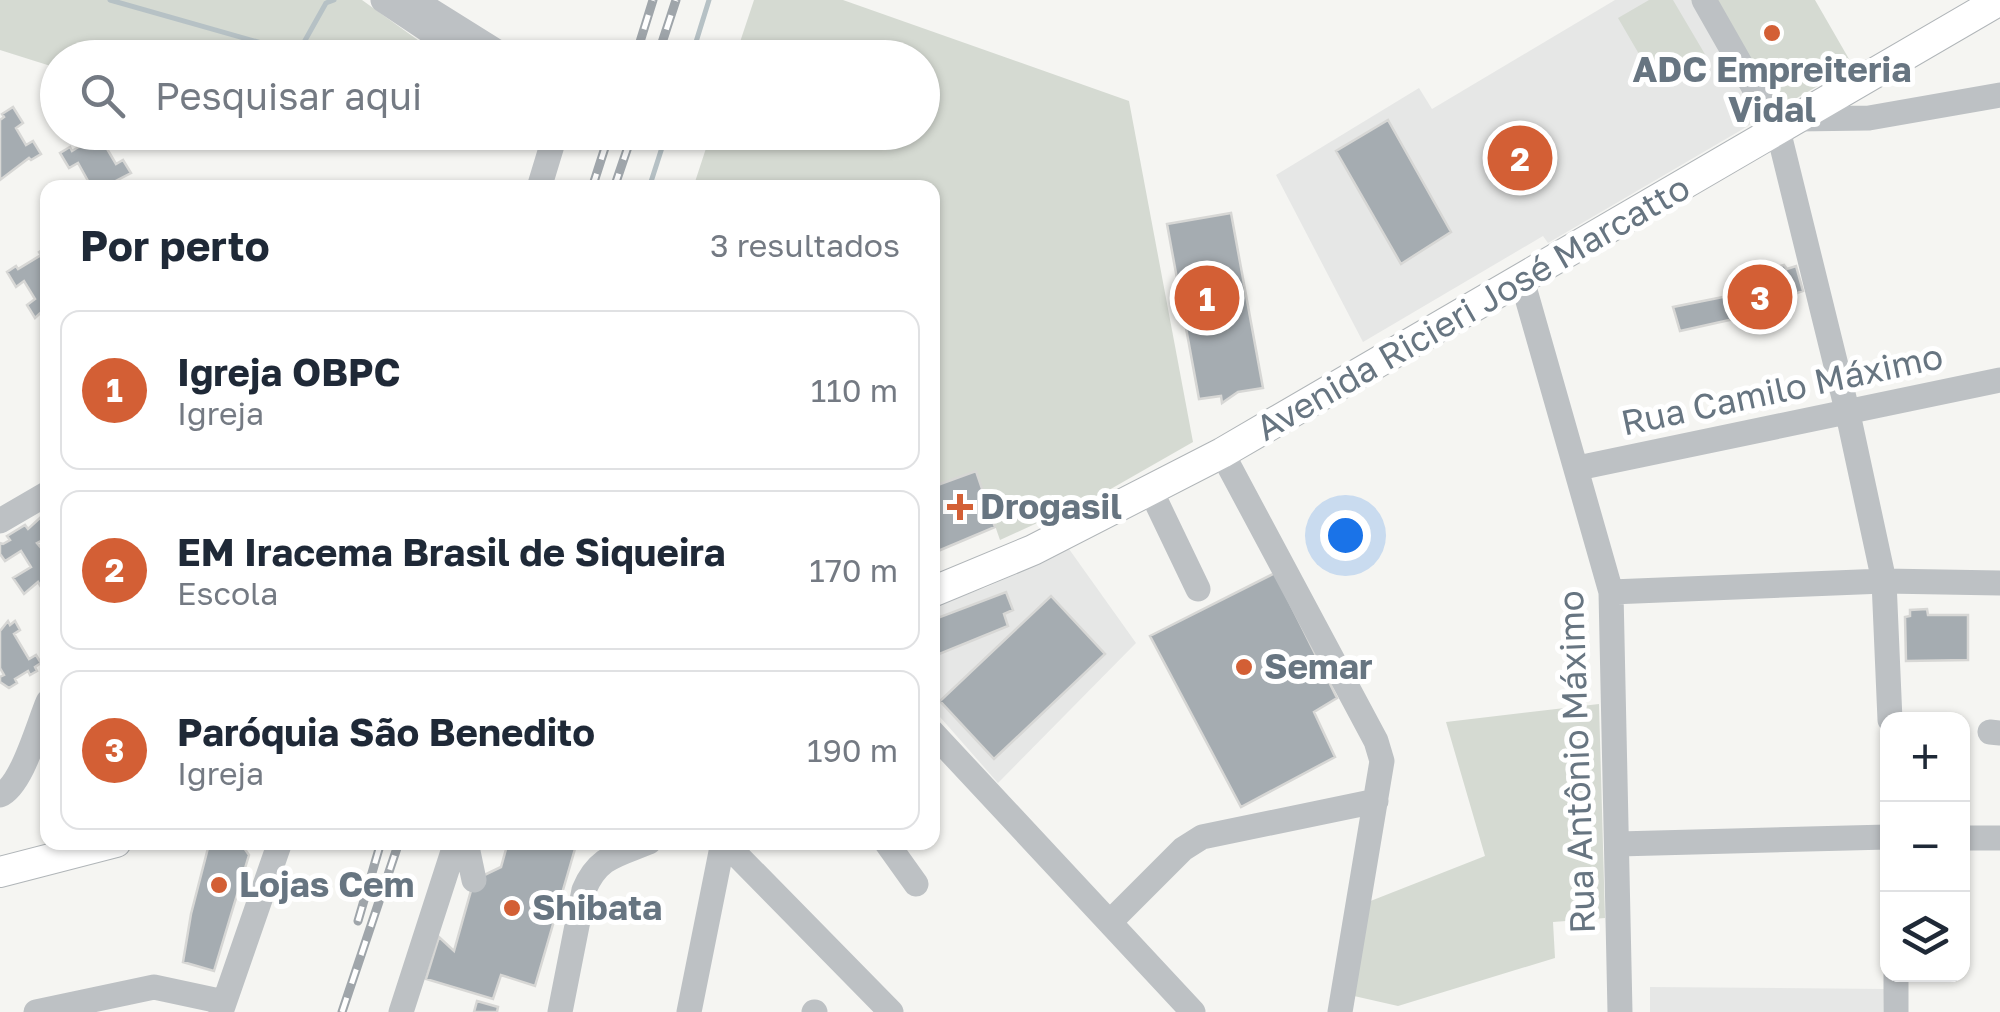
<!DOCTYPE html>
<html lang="pt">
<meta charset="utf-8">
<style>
body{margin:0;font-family:"Golos Text",sans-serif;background:#f6f6f7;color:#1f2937}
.controls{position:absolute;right:30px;bottom:30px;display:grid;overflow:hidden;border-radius:20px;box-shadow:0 2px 8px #0004}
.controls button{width:90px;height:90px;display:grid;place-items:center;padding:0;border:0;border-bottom:2px solid #e0e1e3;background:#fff;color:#1f2937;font:50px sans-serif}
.you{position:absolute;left:1345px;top:535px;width:35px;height:35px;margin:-25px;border:8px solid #fff;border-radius:50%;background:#1a73e8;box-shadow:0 0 0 15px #1a73e833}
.badge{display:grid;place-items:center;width:65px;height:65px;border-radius:50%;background:#d35f35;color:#fff;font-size:32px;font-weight:700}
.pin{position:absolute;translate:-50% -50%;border:5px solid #fff;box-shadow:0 2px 10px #0006}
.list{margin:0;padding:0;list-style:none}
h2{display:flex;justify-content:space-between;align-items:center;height:130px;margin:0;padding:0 40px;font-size:42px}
h2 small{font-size:32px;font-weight:400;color:#747a83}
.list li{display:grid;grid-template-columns:65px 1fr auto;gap:30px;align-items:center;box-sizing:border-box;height:160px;margin:0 20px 20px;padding:0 20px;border:2px solid #e0e1e3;border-radius:20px}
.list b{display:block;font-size:38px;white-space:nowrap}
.list p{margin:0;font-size:32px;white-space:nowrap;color:#747a83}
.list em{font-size:32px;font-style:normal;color:#747a83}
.icon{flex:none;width:55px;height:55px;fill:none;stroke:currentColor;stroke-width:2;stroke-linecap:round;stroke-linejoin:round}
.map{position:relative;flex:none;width:2000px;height:1012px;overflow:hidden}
.search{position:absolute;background:#fff;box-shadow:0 2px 8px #0004;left:40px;top:40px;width:900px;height:110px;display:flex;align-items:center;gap:25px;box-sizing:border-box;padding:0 35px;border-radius:55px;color:#747a83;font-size:38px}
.panel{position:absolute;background:#fff;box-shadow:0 2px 8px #0004;left:40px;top:180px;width:900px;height:670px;border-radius:20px}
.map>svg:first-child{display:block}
.built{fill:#e6e7e6}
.green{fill:#d5dad2}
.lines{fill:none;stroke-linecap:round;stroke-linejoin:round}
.stream{stroke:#b6c1c5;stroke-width:5}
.building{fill:#a5acb1;stroke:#d7d7d5;stroke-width:2.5}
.major-casing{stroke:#b0b5b8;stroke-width:32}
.minor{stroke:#bdc1c4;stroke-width:25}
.major{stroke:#fff;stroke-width:30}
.rail-casing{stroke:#9fa5aa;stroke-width:9}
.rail{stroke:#fff;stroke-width:5;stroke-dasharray:15;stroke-linecap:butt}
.poi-dot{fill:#d35f35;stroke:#fff;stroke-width:4}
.labels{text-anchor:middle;stroke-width:10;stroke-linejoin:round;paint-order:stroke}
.poi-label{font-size:35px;font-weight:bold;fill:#677581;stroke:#fff;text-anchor:start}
.street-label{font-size:35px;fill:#677581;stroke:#fff}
</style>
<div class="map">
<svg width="2000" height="1012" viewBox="0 0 2000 1012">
<rect width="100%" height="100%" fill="#f5f5f2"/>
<!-- built -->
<path class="built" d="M1615 0H1691L1760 119 1548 243 1543 236 1363 342 1276 175 1419 88 1432 109Z
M1069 549 1136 643 998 783 933 709 932 607 987 587Z
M1650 987 1884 989 1883 1012H1650Z"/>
<!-- green -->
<path class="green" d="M0 0H362L422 43 407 57 58 58 57 68 0 50Z
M754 0H843L1129 101 1193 442 1109 490 1000 540 976 471 933 487 932 188H693L711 133 922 132V58L735 57Z
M1649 0H1673L1706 56 1657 85 1618 18Z
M1691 0H1815L1853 66 1760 119Z
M1599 704 1605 918 1553 922 1555 958 1398 1006 1354 996 1368 902 1485 856 1446 722Z"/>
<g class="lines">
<!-- stream -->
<path class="stream" d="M110 0 286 50 303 44 326 3 334 0
M691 58 709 0
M649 188 667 132"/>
</g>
<!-- building -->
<path class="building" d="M13 107 23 123 16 128 26 145 33 141 41 154 31 160 29 158 0 180V120L4 117 2 114Z
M1388 120 1451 232 1401 264 1336 151Z
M107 132 113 142 106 147 116 164 123 160 131 173 102 188H81L88 181 78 163 69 168 60 153 70 147 72 151 94 137V132Z
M1231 213 1263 388 1238 392 1222 403 1221 396 1199 399 1167 224Z
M48 246V306L35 318 27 305 35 299 24 281 16 287 7 272 16 266 18 269 41 255 39 252Z
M1784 265 1787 269 1796 266 1803 291 1794 294 1795 300 1743 312V317L1680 331 1673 307 1738 294 1735 277Z
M976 471 995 527 938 551 932 535V487Z
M41 517 48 528V537L37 543 48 556V582L41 587 38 582 24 594 13 578 31 567 21 551 5 561 0 554V543L3 544 10 540 7 536 25 525 28 529Z
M1275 573 1337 698 1314 712 1335 757 1241 807 1150 636Z
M1006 592 1013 610 1004 614 1008 626 932 657V620Z
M1051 596 1105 654 994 759 940 701Z
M1927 609 1928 615H1968V660L1906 661 1905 617 1910 616V610Z
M8 621 10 625 15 621 20 630 14 634 29 659 36 655 41 663 35 667 37 671 30 675 28 671 15 679 17 683 9 688 0 682V677L4 675 0 668V631Z
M228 842H240L249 855 214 971 183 962 191 914 208 848Z
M508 842H577L535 986 501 975 493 999 426 979 439 937 454 951 474 880 501 867Z
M477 1001 498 1007 497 1012H474Z"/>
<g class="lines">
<defs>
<path id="major" d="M932 592 1033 550 1222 453 2000 0
M0 872 116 842"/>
</defs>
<!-- major casing -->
<use href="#major" class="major-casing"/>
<!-- minor -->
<path class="minor" d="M383 0 470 58
M414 0 507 58
M1704 0 1778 130 1848 414 1884 581 1890 720
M1796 119 1869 118 2000 95
M539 188 556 132
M1522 280 1611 592 1620 1012
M1222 453 1376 741 1382 761 1340 1012
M1578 468 2000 380
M1151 491 1198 589
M0 521 48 493
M1611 592 1884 581 2000 583
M932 732 1193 1012
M1990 732 2000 733
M0 795C22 786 38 725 48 702
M1962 838H2000
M466 842 474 880
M724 842 891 1012
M886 842 916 884
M1618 844 1888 837
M1110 922 1183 849 1202 837 1376 801
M1896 974V1012
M36 1012 154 987 224 1002
M221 1012 280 842
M401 1012 456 842
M560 1012 584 890C598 856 618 855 649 842
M689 1012 723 842
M814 1012H815"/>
<!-- major -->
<use href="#major" class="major"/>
<defs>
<path id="rail" d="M635 58 653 0
M657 58 676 0
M592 188 610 132
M614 188 633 132
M358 921 381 842
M342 1012 399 842"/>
</defs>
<!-- rail casing -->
<use href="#rail" class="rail-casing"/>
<!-- rail -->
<use href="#rail" class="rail"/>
</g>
<!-- markers -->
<g class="poi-dot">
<circle cx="1772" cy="33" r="10"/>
<path d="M955 492h10v10h10v10h-10v10h-10v-10h-10v-10h10z"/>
<circle cx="1244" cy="667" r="10"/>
<circle cx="219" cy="885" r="10"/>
<circle cx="512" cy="908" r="10"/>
</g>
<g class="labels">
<!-- poi labels -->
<g class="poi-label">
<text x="1772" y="82" text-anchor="middle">ADC Empreiteria<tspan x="1772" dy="40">Vidal</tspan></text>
<text x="980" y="519">Drogasil</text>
<text x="1264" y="679">Semar</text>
<text x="239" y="897">Lojas Cem</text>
<text x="532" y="920">Shibata</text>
</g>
<!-- street labels -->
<g class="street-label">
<text transform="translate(1473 308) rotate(-30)" y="12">Avenida Ricieri José Marcatto</text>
<text transform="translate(1782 390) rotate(-12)" y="12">Rua Camilo Máximo</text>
<text transform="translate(1577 762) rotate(-92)" y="12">Rua Antônio Máximo</text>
</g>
</g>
</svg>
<div class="controls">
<button>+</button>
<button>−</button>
<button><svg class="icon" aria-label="layers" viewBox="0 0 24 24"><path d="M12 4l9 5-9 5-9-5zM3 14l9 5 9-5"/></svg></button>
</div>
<div class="you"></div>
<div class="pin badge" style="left:1207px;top:298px">1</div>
<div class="pin badge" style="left:1520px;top:158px">2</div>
<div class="pin badge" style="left:1760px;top:297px">3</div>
<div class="search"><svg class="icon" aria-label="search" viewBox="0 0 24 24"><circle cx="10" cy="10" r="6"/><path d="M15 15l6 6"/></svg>Pesquisar aqui</div>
<section class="panel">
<h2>Por perto<small>3 resultados</small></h2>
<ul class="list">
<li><span class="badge">1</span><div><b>Igreja OBPC</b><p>Igreja</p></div><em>110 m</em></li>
<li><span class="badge">2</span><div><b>EM Iracema Brasil de Siqueira</b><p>Escola</p></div><em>170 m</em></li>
<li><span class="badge">3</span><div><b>Paróquia São Benedito</b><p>Igreja</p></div><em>190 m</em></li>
</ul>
</section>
</div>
